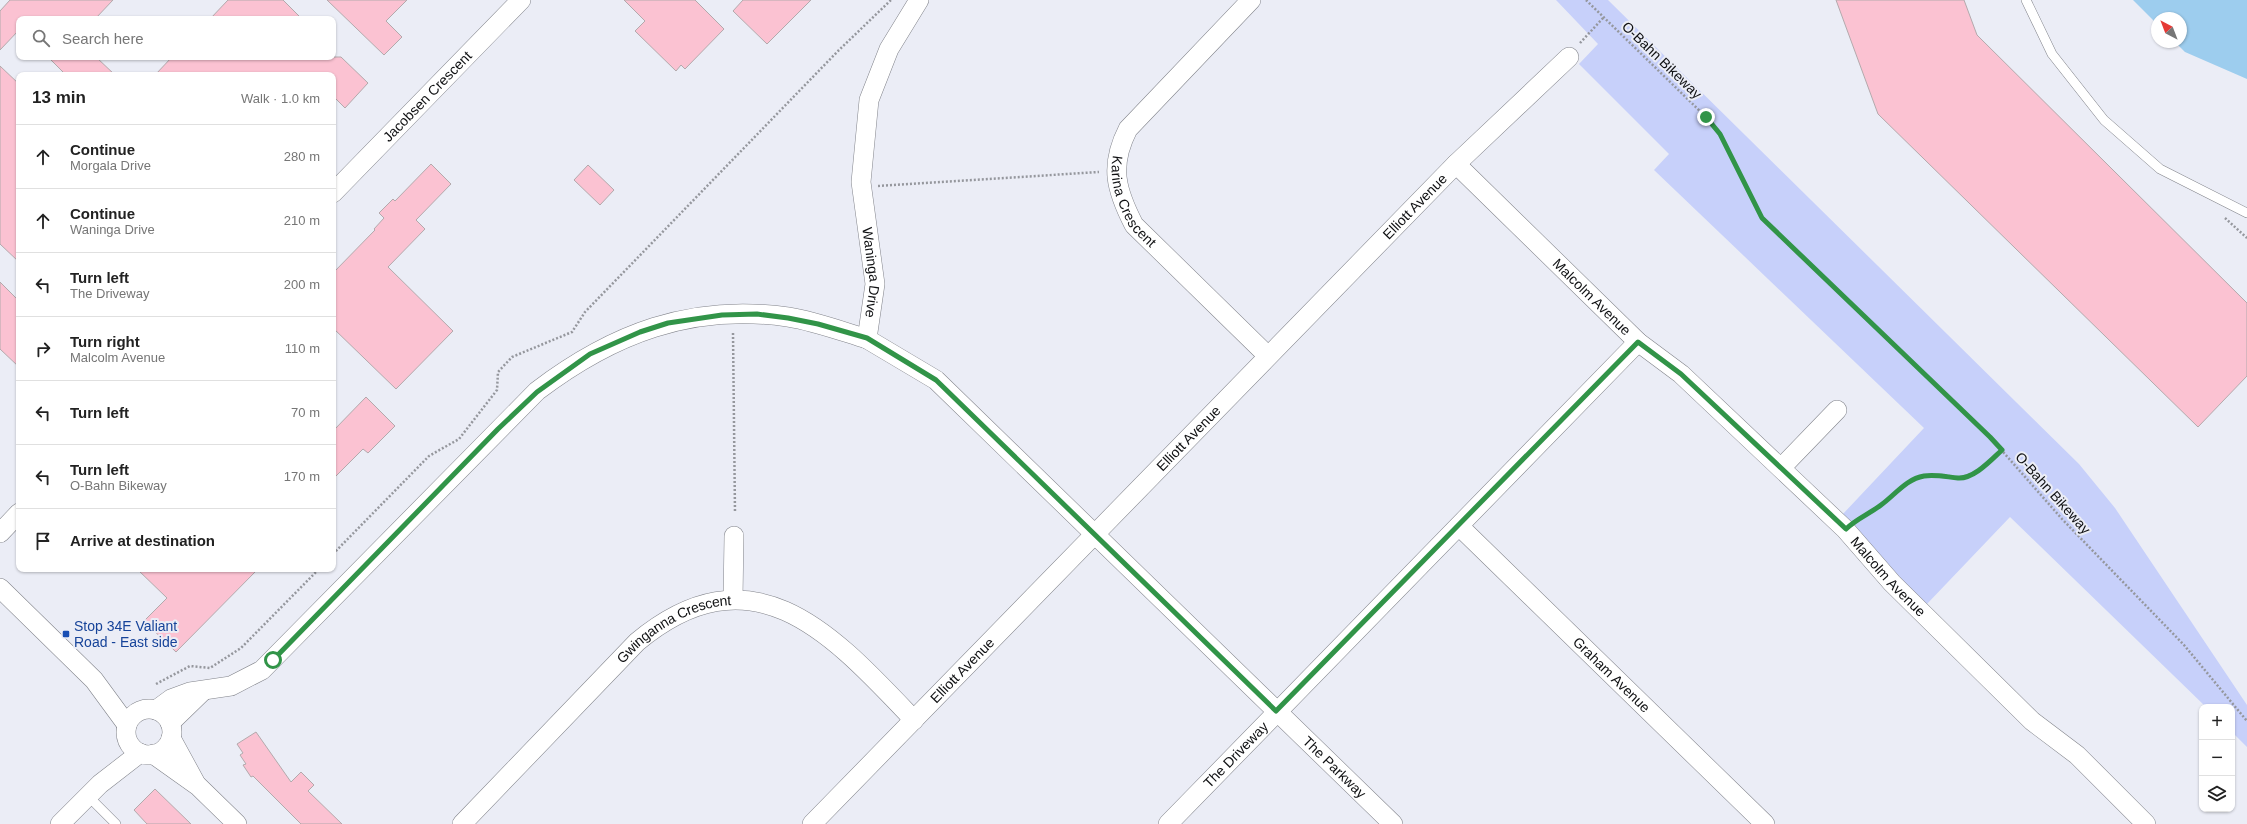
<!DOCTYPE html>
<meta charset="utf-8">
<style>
body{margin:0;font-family:Helvetica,sans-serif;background:#f6f6f6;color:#222}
.controls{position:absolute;right:12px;bottom:12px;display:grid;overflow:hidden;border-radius:8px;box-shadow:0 1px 3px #0004}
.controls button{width:36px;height:36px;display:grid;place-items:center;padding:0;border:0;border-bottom:1px solid #e0e0e0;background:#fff;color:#222;font:20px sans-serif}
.compass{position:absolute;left:2151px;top:12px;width:36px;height:36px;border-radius:50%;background:#fff;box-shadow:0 1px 3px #0004;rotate:318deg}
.stop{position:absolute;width:12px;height:12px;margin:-9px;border:3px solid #319448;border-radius:50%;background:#fff}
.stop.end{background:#319448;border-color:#fff;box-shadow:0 1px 4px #0008}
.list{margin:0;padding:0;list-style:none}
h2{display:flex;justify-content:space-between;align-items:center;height:52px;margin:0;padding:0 16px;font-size:17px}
h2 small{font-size:13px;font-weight:400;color:#767676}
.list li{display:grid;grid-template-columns:26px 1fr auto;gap:12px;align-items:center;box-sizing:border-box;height:64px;padding:0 16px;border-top:1px solid #e0e0e0}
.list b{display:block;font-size:15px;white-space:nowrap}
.list p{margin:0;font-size:13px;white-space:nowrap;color:#767676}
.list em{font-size:13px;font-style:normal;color:#767676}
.icon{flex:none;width:22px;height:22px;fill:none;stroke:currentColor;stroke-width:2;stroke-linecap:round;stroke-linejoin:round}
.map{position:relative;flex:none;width:2247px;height:824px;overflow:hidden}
.search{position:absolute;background:#fff;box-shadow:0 1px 3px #0004;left:16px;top:16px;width:320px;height:44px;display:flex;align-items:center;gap:10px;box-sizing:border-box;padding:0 14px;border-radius:8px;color:#767676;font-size:15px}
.panel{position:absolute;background:#fff;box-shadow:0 1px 3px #0004;left:16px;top:72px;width:320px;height:500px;border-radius:8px}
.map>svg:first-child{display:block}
.green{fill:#c7d0fa}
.water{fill:#9dcdee}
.building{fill:#fbc2d2;stroke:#b3a9ac}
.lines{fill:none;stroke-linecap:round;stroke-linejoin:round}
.lane-casing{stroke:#81838a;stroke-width:10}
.street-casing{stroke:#81838a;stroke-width:20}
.path{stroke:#95979d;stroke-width:2.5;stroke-dasharray:2 2;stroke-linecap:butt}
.lane{stroke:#fff;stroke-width:9}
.street{stroke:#fff;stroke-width:19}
.route{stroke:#319448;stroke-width:5}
.transit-dot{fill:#1a4fb4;stroke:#ebedf6;stroke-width:1.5}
.labels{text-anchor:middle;stroke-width:4;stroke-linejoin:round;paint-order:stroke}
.street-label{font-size:14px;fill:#0f1012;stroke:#ebedf6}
.transit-label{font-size:14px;fill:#164399;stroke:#ebedf6;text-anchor:start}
</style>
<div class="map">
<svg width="2247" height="824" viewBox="0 0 2247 824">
<rect width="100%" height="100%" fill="#ebedf6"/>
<!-- green -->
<path class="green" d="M1556 0H1608L2079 464 2115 508 2247 705V747L2232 732V707H2206L2010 517 1926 605 1842 515 1924 428 1654 170 1669 154 1579 64 1598 44Z"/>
<!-- water -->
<path class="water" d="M2133 0H2247V79L2185 52 2175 42H2181V18H2157V24Z"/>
<!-- building -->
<path class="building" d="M10 0H113L95 19H19V30L0 50V11Z
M228 0H283L302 19H210Z
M327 0H407L386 21 402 37 384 55Z
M624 0H695L724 29 685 69 681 65 676 71 635 31 645 21Z
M743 0H811L767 44 733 11Z
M1836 0H1964L1977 35 2247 303V376L2198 427 1878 114Z
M48 57H96L115 75H66Z
M172 57H341L368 83 345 108 333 96V75H155Z
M0 66 19 84V262L0 244Z
M431 164 451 184 416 220 425 229 388 267 453 331 396 389 333 328V273L375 230 374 229 384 218 379 213 393 199 395 201Z
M588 165 614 190 600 205 574 180Z
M0 282 19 301V367L0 349Z
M366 397 395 426 368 453 363 449 333 479V431Z
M137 569H258L176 652 144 621 167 598Z
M256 732 291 782 301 772 314 785 308 791 342 824H301L253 776 251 777 243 765 246 764 240 755 243 753 237 744Z
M155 789 191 824H147L134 810Z"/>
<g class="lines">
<defs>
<path id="lane" d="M2026 0 2052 54 2104 120 2160 169 2247 213
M88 796 116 824"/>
<g id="street">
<path id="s1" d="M919 0 889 49 869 100 861 182 875 284 867 339 936 380 1393 824"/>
<path id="s2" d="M1251 0 1128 129C1109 166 1116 190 1134 225L1268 356"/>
<path id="s3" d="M1456 164 1638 342 1681 374 1845 529 1892 583 2032 721 2077 755 2146 824"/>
<path id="s4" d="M333 193 521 0"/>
<path d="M1781 468 1837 410"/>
<path id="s5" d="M1459 526 1765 824"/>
<path d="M0 533 19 513"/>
<path d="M0 588 94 680 127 725"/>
<path d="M733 599 734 536"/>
<circle cx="149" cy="732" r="23"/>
<path d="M156 710 171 699 190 692 231 686 262 670 537 391C612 334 691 303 788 317 814 321 841 331 867 339"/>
<path d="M170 723 203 691"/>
<path d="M171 738 195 782"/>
<path d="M153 754 198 786 237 824"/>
<path d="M60 824 100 784 140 753"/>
<path id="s6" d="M462 824 637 642C754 545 833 635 914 720"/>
<path id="s7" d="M812 824 1456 164 1569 57"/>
<path id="s8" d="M1168 824 1638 342"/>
</g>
</defs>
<!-- lane casing -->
<use href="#lane" class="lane-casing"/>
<!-- street casing -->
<use href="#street" class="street-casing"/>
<!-- path -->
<path class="path" d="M1586 0 1706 117 1720 134 1761 218 1990 437 2062 519 2184 645 2247 721
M1580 43 1604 17
M878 186 1099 172
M2225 218 2247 238
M733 333 735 513
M1858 519 1883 504 1908 483 1923 476 1943 475 1960 478 1976 472 2002 451
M333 554 429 456 459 439 497 390 498 372 512 357 572 332 585 312 838 51 891 0
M156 684 190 666 210 668 241 648 319 569"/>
<!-- lane -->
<use href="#lane" class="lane"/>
<!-- street -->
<use href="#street" class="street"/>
</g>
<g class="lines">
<!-- route -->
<path class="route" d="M273 660 498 429 537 392 590 354 640 332 668 323 722 315 757 314 788 318 818 324 867 338 936 380 1276 711 1638 342 1681 374 1846 529C1856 519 1869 514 1881 505 1895 495 1906 479 1924 476 1935 474 1947 477 1958 478 1974 479 1991 460 2002 450L1990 437 1762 218 1720 134 1706 117"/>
</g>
<!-- markers -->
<rect class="transit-dot" x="62" y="630" width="8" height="8" rx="2"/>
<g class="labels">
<!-- street labels -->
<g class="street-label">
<text transform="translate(1662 60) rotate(44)" y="5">O-Bahn Bikeway</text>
<text dy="5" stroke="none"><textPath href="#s4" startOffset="135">Jacobsen Crescent</textPath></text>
<text dy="5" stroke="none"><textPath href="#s2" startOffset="257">Karina Crescent</textPath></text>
<text dy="5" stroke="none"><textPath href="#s7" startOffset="863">Elliott Avenue</textPath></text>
<text dy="5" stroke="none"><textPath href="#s1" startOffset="286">Waninga Drive</textPath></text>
<text dy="5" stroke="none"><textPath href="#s3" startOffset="190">Malcolm Avenue</textPath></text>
<text dy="5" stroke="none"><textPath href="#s7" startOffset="539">Elliott Avenue</textPath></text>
<text transform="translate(2053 493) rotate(48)" y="5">O-Bahn Bikeway</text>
<text dy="5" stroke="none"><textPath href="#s3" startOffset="598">Malcolm Avenue</textPath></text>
<text dy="5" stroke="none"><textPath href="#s6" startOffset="292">Gwinganna Crescent</textPath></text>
<text dy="5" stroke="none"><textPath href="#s7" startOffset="215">Elliott Avenue</textPath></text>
<text dy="5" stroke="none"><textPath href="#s5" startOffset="213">Graham Avenue</textPath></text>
<text dy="5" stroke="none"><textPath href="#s8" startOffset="97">The Driveway</textPath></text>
<text dy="5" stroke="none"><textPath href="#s1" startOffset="989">The Parkway</textPath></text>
</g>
<!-- transit labels -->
<g class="transit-label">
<text x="74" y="631">Stop 34E Valiant<tspan x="74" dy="16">Road - East side</tspan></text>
</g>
</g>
</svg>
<div class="controls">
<button>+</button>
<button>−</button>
<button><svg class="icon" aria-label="layers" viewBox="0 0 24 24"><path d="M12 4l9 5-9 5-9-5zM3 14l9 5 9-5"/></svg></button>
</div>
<svg class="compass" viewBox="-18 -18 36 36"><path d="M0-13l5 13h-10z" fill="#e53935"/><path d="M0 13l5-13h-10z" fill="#767676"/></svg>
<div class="stop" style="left:273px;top:660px"></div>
<div class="stop end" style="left:1706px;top:117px"></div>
<div class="search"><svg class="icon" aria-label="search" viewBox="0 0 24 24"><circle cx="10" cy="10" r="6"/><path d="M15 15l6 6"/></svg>Search here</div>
<section class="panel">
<h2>13 min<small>Walk · 1.0 km</small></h2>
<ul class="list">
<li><svg class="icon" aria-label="ahead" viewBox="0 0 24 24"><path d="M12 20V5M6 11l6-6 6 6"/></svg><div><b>Continue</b><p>Morgala Drive</p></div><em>280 m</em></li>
<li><svg class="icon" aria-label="ahead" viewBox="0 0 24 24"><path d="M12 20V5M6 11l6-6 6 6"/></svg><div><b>Continue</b><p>Waninga Drive</p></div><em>210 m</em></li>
<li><svg class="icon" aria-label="left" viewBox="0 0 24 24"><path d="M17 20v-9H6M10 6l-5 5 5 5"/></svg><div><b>Turn left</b><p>The Driveway</p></div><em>200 m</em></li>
<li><svg class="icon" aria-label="right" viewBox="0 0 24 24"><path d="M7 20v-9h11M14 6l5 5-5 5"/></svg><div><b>Turn right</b><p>Malcolm Avenue</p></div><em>110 m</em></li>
<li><svg class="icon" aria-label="left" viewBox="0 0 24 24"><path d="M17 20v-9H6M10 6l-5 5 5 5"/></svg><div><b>Turn left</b></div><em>70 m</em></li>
<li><svg class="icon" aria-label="left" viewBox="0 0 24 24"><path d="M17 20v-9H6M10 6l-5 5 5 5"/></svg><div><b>Turn left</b><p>O-Bahn Bikeway</p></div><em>170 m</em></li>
<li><svg class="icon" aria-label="arrive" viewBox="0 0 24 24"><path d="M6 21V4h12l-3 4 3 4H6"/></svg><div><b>Arrive at destination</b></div></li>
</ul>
</section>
</div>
